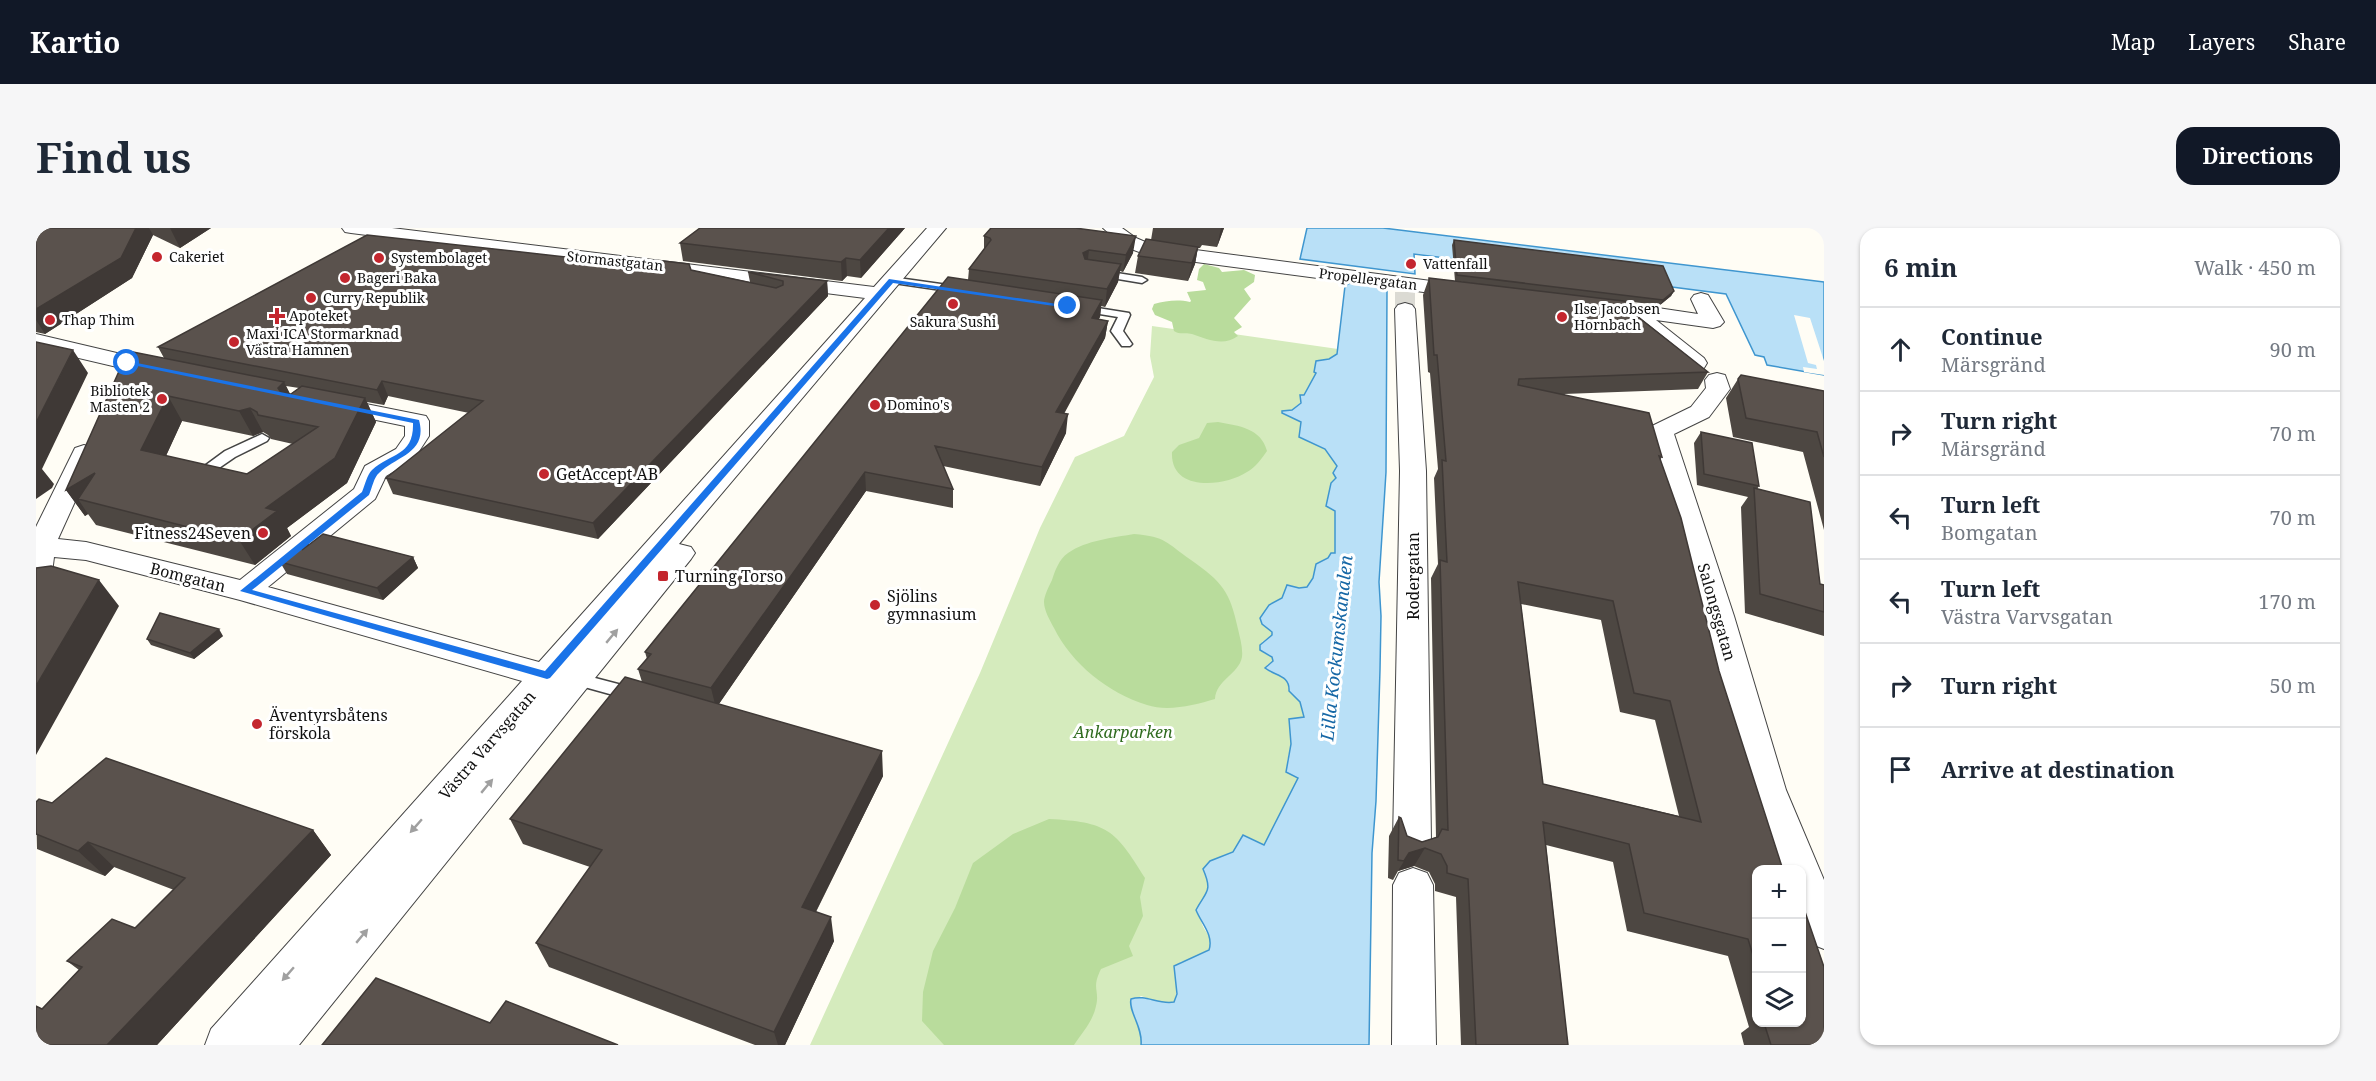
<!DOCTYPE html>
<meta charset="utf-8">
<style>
body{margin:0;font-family:"Noto Serif",serif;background:#f6f6f7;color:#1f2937}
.controls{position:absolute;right:18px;bottom:18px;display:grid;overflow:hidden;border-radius:12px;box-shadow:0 2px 4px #0004}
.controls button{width:54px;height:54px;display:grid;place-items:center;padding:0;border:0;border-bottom:2px solid #e0e1e3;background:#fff;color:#1f2937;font:30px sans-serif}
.stop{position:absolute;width:18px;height:18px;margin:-14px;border:4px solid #1a73e8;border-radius:50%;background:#fff}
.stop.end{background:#1a73e8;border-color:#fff;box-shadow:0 2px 6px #0008}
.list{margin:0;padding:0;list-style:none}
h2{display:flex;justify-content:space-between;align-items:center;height:78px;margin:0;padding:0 24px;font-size:26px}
h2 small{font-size:20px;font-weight:400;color:#747a83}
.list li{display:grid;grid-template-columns:39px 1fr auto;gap:18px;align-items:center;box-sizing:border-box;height:84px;padding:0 24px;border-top:2px solid #e0e1e3}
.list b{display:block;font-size:22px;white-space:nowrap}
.list p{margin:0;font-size:20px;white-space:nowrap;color:#747a83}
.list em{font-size:20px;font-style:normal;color:#747a83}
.icon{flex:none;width:33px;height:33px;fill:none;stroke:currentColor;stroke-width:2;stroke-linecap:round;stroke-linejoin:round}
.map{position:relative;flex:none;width:1788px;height:817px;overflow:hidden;border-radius:18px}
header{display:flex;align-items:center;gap:36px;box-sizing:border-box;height:84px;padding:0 30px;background:#111827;color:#fff}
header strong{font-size:28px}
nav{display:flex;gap:33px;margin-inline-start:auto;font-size:21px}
.intro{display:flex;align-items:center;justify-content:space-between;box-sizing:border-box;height:144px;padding:0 36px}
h1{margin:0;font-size:42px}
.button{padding:15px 27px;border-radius:18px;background:#111827;color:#fff;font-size:21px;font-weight:700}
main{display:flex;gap:36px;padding:0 36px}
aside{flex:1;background:#fff;border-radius:18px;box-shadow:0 2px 4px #0004}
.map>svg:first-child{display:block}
.green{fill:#d5ebbd}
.forest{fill:#b9dc9c}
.water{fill:#b9e0f7;stroke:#3f96cf;stroke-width:1.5}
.pier{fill:#fffdf5}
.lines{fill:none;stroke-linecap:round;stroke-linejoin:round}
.street-tunnel{stroke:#dbdad3;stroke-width:20;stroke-dasharray:20 10;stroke-linecap:butt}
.lane-casing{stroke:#444;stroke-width:3}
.street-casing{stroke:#444;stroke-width:2}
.lane{fill:#fff;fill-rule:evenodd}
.street{fill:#fff;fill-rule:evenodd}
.wall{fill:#4d4742;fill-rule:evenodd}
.shaded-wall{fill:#3f3936}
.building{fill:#5a524d;stroke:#3f3936;stroke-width:1.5;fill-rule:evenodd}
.oneway{fill:#a0a0a0}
.route{fill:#1a73e8}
.poi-dot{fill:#c4262e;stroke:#fff;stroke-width:2}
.labels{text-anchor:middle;stroke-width:6;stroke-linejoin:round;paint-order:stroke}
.far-poi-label{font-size:14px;fill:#111;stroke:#fff;text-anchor:start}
.far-street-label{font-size:14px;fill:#111;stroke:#fff}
.poi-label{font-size:16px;fill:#111;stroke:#fff;text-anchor:start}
.street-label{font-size:16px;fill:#111;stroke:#fff}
.park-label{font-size:16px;font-style:italic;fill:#2f6b1f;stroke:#fff}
.water-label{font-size:18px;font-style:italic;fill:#1768a6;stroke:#fff}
</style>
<header>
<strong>Kartio</strong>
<nav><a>Map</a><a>Layers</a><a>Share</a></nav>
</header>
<div class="intro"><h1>Find us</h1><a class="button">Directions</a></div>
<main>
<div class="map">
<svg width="1788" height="817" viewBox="0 0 1788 817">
<rect width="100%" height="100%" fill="#fffdf5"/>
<!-- green -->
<path class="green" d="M1116 98 1173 106 1177 103 1302 121 1301 126 1280 139V145L1267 168 1265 167V174L1256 182H1249L1265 194 1263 209 1289 221 1301 238 1299 326 1280 336 1277 350 1271 359 1263 360 1253 357 1246 370 1233 377 1226 396 1236 404V407L1226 414 1228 425 1236 429 1237 433 1231 437 1234 444C1245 447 1253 450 1253 463L1264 474 1268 489 1253 491 1255 516 1251 534 1262 550 1228 617 1188 627 1172 652 1170 669 1163 677C1163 682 1163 688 1165 693 1168 705 1178 708 1173 721L1160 730 1144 734C1142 746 1142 763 1138 774L1129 776 1105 768 1094 777 1105 803V817H774L944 445 1004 300 1039 229 1088 208 1118 149 1114 128Z"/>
<!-- forest -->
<path class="forest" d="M1168 36 1183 40 1186 44 1208 42 1219 47 1218 54 1208 61 1215 71 1198 90 1206 99 1198 104 1202 108C1187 119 1171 111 1156 106 1149 104 1144 107 1138 103L1136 94 1119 87 1116 81 1118 76C1130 73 1141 71 1154 74L1155 73 1151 64 1170 62 1167 54 1161 52 1163 41Z
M1182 194C1203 198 1225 200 1231 223 1226 230 1219 240 1211 244 1188 259 1134 264 1136 224L1143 217 1163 210 1171 195Z
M1098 306C1131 309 1129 314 1155 332 1186 354 1194 363 1202 401 1204 410 1207 420 1206 429 1203 446 1180 452 1179 471 1159 477 1132 484 1111 477 1072 465 1036 436 1018 400 1014 393 1008 382 1008 374 1008 368 1013 358 1016 352 1019 343 1023 331 1032 325 1051 312 1076 310 1098 306Z
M1013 591C1071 594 1079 601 1109 650L1104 669 1107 688 1093 718 1097 728 1065 741C1055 761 1064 762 1060 778 1057 793 1046 805 1038 817H908L886 793 887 764 897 723 919 680 937 635 977 606Z"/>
<!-- water -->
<path class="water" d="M1271 0H1347L1788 54V147L1731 137 1728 129 1719 127 1690 66 1378 26 1379 46 1264 31Z
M1317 53 1351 58V64L1350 244 1343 354 1345 388 1344 442 1340 573 1336 625 1333 817H1105C1107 799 1092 783 1095 771 1110 766 1122 777 1138 774L1141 766 1138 738 1173 722C1178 707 1165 695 1160 682 1170 663 1177 664 1167 641L1174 633 1197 624 1207 607 1228 617 1262 550 1250 544 1255 516 1253 491 1268 489 1264 474 1253 463C1254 447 1239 448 1229 440L1237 433 1236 429 1224 422V417L1236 407V404L1226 396 1224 390 1233 377 1246 370 1251 357 1263 360 1271 359 1277 350 1280 336 1292 330 1295 325H1299V283L1290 278 1295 255 1300 250 1297 245 1301 238 1289 221 1263 209 1265 194 1246 185V183L1256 182 1265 175 1264 167H1268L1280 145 1278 144 1280 133 1293 131 1301 126 1309 58Z"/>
<!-- pier -->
<path class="pier" d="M1758 87 1774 90 1788 133V147L1768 144 1767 139 1781 141 1780 137 1772 135Z"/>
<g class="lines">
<!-- street-tunnel -->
<path class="street-tunnel" d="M1369 64V81"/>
<defs>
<path id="lane" d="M1062 42 1106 49 1111 52 1106 55 1058 47 1057 45Z
M855 49 926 59 931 62 926 65 851 54 850 52Z
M1043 77 1093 85 1094 87 1087 103 1096 116 1094 118H1086L1075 103 1082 89 1039 82V78Z
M226 206 233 210 231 213 199 229 167 251 162 252 155 248 189 223Z
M540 445 605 462 608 467 605 472 599 473 534 455 531 451 534 447Z"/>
<path id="street" d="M306 0H356L838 59 891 0H910L643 316 655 319 659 325 655 331 263 817H169L175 801 486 453 204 372 50 332 18 329 15 353 10 360 0 363V299L39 220 48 217 57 220 61 225 22 311 50 314 204 352 318 261 329 238 360 221 369 208V198L287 181 283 176 287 171 295 169 390 188 393 193V208L378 231 350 248 339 271 232 359 503 434 829 70 315 5 309 4Z
M1067 0H1086L1100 10 1114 16 1433 58 1440 60 1443 64 1440 68 1433 70 1114 28 1087 18Z
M1665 65 1672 67 1688 94 1684 98 1677 100 1620 92 1668 130 1671 135 1668 140 1660 142 1652 140 1585 82 1588 78 1595 76 1662 86 1655 71 1658 67Z
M1369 75 1376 77 1379 81 1390 243 1395 614 1390 625 1376 630 1362 625 1357 614 1364 243 1359 81 1362 77Z
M0 106 136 138 139 143 136 148 128 150 0 120Z
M1681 145 1689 147 1694 161 1673 189 1638 206 1698 388 1750 562 1788 652V721L1773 715 1766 697V642H1744L1714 562 1668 388 1613 203 1616 198 1655 179 1670 160 1669 152 1673 147Z
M1377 640 1391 645 1397 657 1400 817H1356L1357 657 1363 645Z"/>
</defs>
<!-- lane casing -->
<use href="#lane" class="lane-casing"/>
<!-- street casing -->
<use href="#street" class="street-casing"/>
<!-- lane -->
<use href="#lane" class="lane"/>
<!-- street -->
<use href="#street" class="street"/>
</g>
<!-- wall -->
<path class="wall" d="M0 0H175L144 20 117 7 96 50 9 106 0 104Z
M664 0H869L825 50 811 48 806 53 647 33 644 15Z
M1117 0H1188L1181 19 1166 17 1164 20H1162L1159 36 1152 53 1099 45 1102 28 1115 12Z
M948 8 1097 25 1087 44 1084 43 1082 54 1069 79 1065 78 1064 89 1062 91 1072 93 1069 110 1028 186 1030 205 1004 258 907 238 917 261V280L830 263 683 476 847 548 780 684 798 713 749 817H719L513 739 500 715 554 639 487 616 474 591 606 454 602 441 611 431 609 424 932 52 933 41 948 21Z
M1418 12 1638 63 1635 68 1624 77 1596 74 1593 81 1672 144 1662 161 1528 166 1626 229 1624 232 1720 642V795H1766L1788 817H1708L1705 805 1713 799 1692 728 1591 703 1577 634 1510 617 1532 817H1425L1420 669 1399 663V656L1393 644 1378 638 1362 643 1357 652 1352 650 1353 608 1363 589 1371 608 1386 614 1400 609 1395 350 1402 336 1398 250 1402 241 1394 145 1392 144 1387 67 1393 50 1542 68 1419 53 1416 17ZM1485 376 1565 392 1584 484 1619 492 1643 588 1507 556Z
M655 42 714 54 712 44 791 53 792 68 562 311 357 266 350 250 433 185 352 168 348 177 331 174 340 194 311 255 251 300 255 308 219 337 60 297 52 286 49 288 30 262 128 130 122 119ZM250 158 263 160 254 166ZM146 193 217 208 227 204 232 207 235 211 257 216 211 246 130 228Z
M1702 151 1788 163V302L1767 224 1697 209 1690 170Z
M1665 204 1723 258 1721 261 1784 356 1788 357V408L1709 385 1705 279 1712 269 1661 257 1658 215Z
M271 313 273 317 377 329 382 340 347 372 251 346 244 334Z
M187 408 158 431 115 417 111 411Z
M0 574 277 602 295 627 121 817H0L6 781 43 742 31 733 99 700 138 662 78 639 69 648 1 621Z"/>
<!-- shaded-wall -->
<path class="shaded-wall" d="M100 0H113L117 7 96 50 9 106 0 92V81Z
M134 0H175L144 20Z
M853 0H869L825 50 824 32Z
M1185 0H1188L1181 19Z
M1100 8 1097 25 1087 44 1090 27Z
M1162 19 1159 36 1152 53 1156 35Z
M1053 22 1051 39 1047 25Z
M810 30 811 48 806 53 805 34Z
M1085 36 1082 54 1069 79 1071 61Z
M791 53 792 68 562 311 557 295Z
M1638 63 1635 68 1624 77 1627 72Z
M1066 72 1064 89 1054 107 1056 90Z
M1596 74 1588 90 1587 77Z
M1072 93 1069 110 1018 203 1020 184Z
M37 122 52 145 6 241 18 256 16 260 0 271V195Z
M346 153 352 168 348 177 341 162Z
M248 154 260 178 254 184 242 160Z
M132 168 146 193 121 247 105 222Z
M329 170 340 194 311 255 251 300 255 308 219 337 203 312 230 280Z
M214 180 227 204 217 208 203 183Z
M1032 186 1030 205 1004 258 1006 239Z
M829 244 830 263 680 480 675 460Z
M59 245 42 271 52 286 49 288 30 262Z
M271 313 277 325 266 322Z
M377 329 382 340 347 372 341 360Z
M63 352 83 378 0 527V458Z
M183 401 187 408 158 431 154 425Z
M846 523 847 548 770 703 766 679Z
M277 602 295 627 121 817H71Z
M52 614 78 639 69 648 42 623Z
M1389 620 1378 638 1362 643 1373 625Z
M795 689 798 713 749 817H742L738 804Z"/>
<!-- building -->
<path class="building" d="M0 0H100L85 30 0 81Z
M664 0H853L824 32 810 30 805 34 644 15Z
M955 0H1039L1100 8 1090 27 1053 22 1047 25 1049 31 1085 36 1071 61 933 41 955 12 954 10 948 8Z
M331 7 620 39 627 33 653 36 655 42 740 60 747 57V53L712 44 791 53 557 295 350 250 447 173 346 153 341 162 122 119Z
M1110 11 1162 19 1156 35 1102 28Z
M1418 12 1627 38 1638 63 1627 72 1421 47Z
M912 49 1066 72 1056 90 1072 93 1020 184 1032 186 1006 239 899 218 917 261 829 244 675 460 602 441 615 426 609 424Z
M1393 50 1596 74 1587 77 1672 144 1483 151 1482 157 1613 185 1626 229 1623 228 1645 290 1683 443 1747 642H1720V737L1712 711 1608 685 1593 616 1507 594 1532 817H1440L1432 651 1411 645V638L1405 626 1389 620 1373 625 1368 633 1362 632 1363 589 1365 590 1371 608 1386 614 1402 609 1406 601 1412 602 1404 332 1411 334 1406 232 1410 233 1401 127H1398ZM1482 354 1577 373 1598 465 1634 473 1665 594 1507 556Z
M0 114 37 122 0 195Z
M92 123 248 154 242 160 246 166H255L266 158 329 170 299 230 230 280 241 283 203 312 42 271 59 245 30 262ZM132 168 203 183 214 180 221 184 222 187 282 199 211 246 105 222Z
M1705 147 1788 163V229L1781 204 1710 190 1702 151Z
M1665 204 1716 215 1723 258 1668 246Z
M1718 260 1774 274 1784 356 1788 357V384L1724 366Z
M287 306 377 329 341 360 244 334 271 313 266 322Z
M15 338 63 352 0 458V340Z
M124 385 183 401 154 425 111 411Z
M589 449 846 523 766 679 795 689 738 804 500 715 566 622 474 591Z
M70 530 277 602 71 817H0V778L6 781 46 739 31 733 76 691 99 700 149 650 52 614 42 623 0 606V574L3 571 16 575Z
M1766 678H1767L1788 739V817H1735L1728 795H1766Z
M340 750 454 795 470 773 582 817H286Z"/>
<!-- one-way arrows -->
<defs><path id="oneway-solid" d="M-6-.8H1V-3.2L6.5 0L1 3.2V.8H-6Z" transform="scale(1.5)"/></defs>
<g class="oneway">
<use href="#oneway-solid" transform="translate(576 408) rotate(-50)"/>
<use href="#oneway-solid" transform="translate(451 558) rotate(-50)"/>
<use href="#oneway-solid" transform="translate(380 598) rotate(131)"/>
<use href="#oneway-solid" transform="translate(326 708) rotate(-50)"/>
<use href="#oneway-solid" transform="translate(252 746) rotate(131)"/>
</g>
<!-- route -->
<path class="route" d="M853 51 1035 78 1032 80 857 55 514 450 511 451 204 363 326 264C329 257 331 247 336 242 355 225 378 228 377 195L87 135 91 133 383 192C392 225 361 228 343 245 338 249 336 260 333 267L216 362 509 443Z"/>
<!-- markers -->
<g class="poi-dot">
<circle cx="121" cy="29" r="6"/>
<circle cx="343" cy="30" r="6"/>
<circle cx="1375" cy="36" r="6"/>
<circle cx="309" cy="50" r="6"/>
<circle cx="275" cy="70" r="6"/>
<circle cx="917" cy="76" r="6"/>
<path d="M238 79h6v6h6v6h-6v6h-6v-6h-6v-6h6z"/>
<circle cx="1526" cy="89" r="6"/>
<circle cx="14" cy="92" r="6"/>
<circle cx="198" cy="114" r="6"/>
<circle cx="126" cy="171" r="6"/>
<circle cx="839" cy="177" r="6"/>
<circle cx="508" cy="246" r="6"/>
<circle cx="227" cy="305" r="6"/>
<rect x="621" y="342" width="12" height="12" rx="3"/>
<circle cx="839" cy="377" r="6"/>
<circle cx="221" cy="496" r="6"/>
</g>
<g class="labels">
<!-- far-poi labels -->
<g class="far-poi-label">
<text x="133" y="34">Cakeriet</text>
<text x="355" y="35">Systembolaget</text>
<text x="1387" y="41">Vattenfall</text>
<text x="321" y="55">Bageri Baka</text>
<text x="287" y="75">Curry Republik</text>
<text x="1538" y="86">Ilse Jacobsen<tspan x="1538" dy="16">Hornbach</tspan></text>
<text x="253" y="93">Apoteket</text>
<text x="26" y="97">Thap Thim</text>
<text x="917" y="99" text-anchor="middle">Sakura Sushi</text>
<text x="210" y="111">Maxi ICA Stormarknad<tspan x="210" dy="16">Västra Hamnen</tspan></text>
<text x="114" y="168" text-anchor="end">Bibliotek<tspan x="114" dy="16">Masten 2</tspan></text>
<text x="851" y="182">Domino's</text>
</g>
<!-- far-street labels -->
<g class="far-street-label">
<text transform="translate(579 33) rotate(6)" y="5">Stormastgatan</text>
<text transform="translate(1332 51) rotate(7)" y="5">Propellergatan</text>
</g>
<!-- poi labels -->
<g class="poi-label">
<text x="520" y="252">GetAccept AB</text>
<text x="215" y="311" text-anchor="end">Fitness24Seven</text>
<text x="639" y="354">Turning Torso</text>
<text x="851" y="374">Sjölins<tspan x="851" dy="18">gymnasium</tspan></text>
<text x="233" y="493">Äventyrsbåtens<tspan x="233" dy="18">förskola</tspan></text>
</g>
<!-- street labels -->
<g class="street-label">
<text transform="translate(1377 348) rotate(-90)" y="6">Rodergatan</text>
<text transform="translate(152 349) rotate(14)" y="6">Bomgatan</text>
<text transform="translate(1681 384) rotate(74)" y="6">Salongsgatan</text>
<text transform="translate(451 517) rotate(-49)" y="6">Västra Varvsgatan</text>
</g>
<!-- park labels -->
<g class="park-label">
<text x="1087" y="510">Ankarparken</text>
</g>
<!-- water labels -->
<g class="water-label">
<text transform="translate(1301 420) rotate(-84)" y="6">Lilla Kockumskanalen</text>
</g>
</g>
</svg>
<div class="controls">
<button>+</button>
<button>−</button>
<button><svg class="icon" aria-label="layers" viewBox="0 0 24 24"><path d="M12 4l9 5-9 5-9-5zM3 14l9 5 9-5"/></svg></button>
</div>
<div class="stop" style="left:91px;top:135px"></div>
<div class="stop end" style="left:1032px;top:78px"></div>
</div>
<aside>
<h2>6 min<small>Walk · 450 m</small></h2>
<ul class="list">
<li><svg class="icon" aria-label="ahead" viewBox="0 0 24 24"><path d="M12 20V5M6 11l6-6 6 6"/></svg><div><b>Continue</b><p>Märsgränd</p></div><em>90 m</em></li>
<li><svg class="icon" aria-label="right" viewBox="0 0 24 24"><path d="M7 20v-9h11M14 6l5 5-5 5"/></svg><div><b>Turn right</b><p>Märsgränd</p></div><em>70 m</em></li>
<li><svg class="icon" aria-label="left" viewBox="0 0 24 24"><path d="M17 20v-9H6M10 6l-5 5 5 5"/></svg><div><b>Turn left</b><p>Bomgatan</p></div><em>70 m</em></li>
<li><svg class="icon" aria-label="left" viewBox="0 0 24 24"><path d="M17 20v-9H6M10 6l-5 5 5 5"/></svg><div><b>Turn left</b><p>Västra Varvsgatan</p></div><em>170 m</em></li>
<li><svg class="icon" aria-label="right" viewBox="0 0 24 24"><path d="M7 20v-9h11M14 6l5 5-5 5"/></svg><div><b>Turn right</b></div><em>50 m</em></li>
<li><svg class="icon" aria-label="arrive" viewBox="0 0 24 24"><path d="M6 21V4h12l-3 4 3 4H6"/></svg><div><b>Arrive at destination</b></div></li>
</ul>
</aside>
</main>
